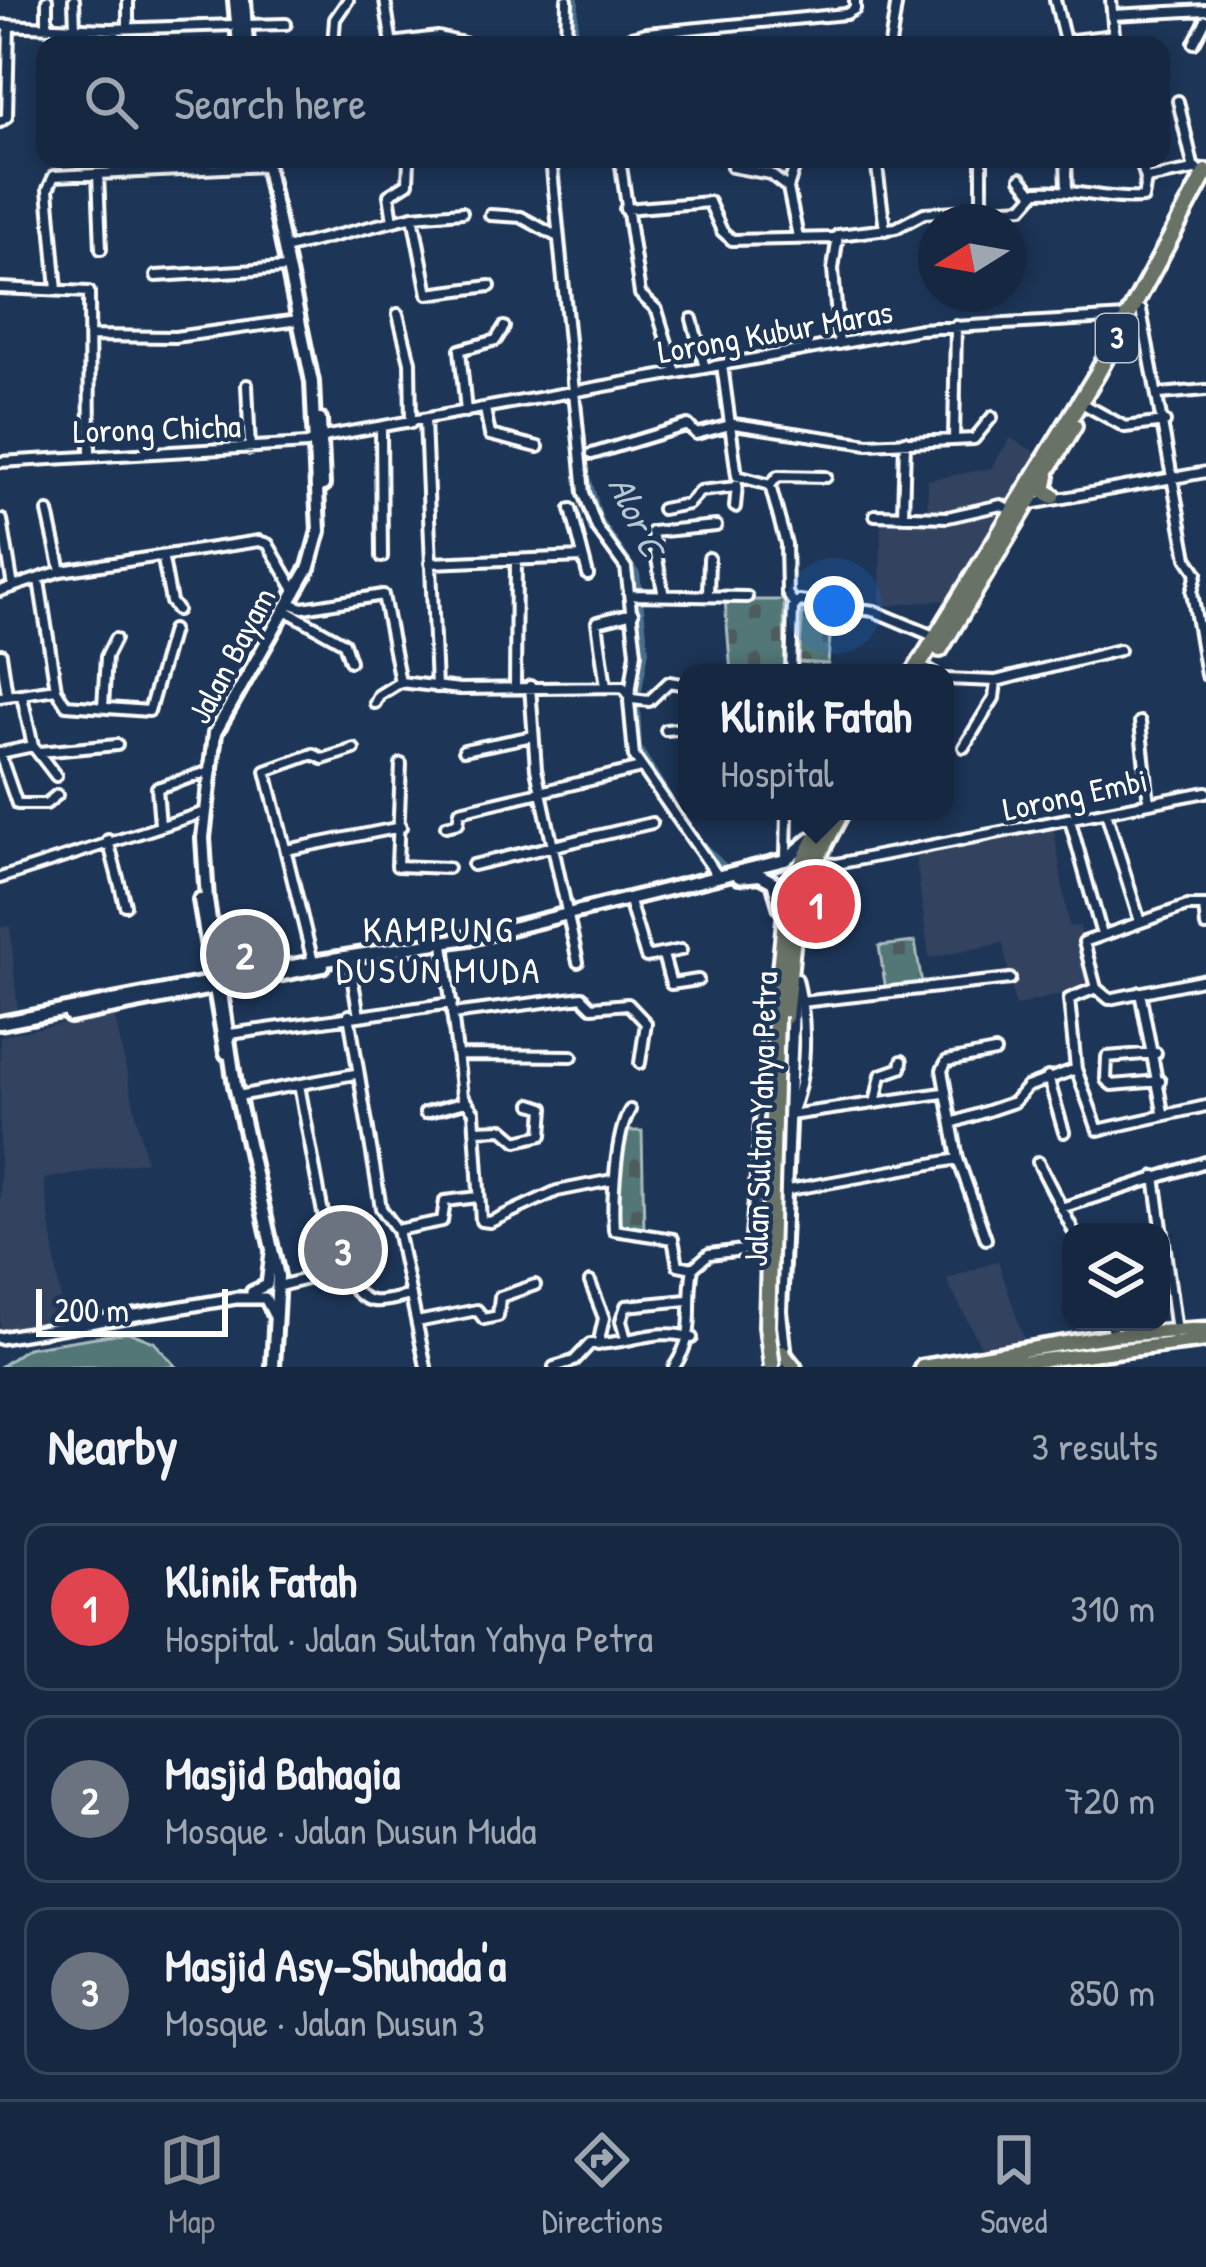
<!DOCTYPE html>
<meta charset="utf-8">
<style>
body{margin:0;font-family:"Patrick Hand",sans-serif;background:#23344c;color:#f1f3f6}
.controls{position:absolute;right:36px;bottom:36px;display:grid;overflow:hidden;border-radius:24px;box-shadow:0 6px 18px #0003}
.controls button{width:108px;height:108px;display:grid;place-items:center;padding:0;border:0;border-bottom:3px solid #35445a;background:#162841;color:#f1f3f6;font:60px sans-serif}
.compass{position:absolute;left:918px;top:204px;width:108px;height:108px;border-radius:50%;background:#162841;box-shadow:0 6px 18px #0003;rotate:259deg}
.scale{position:absolute;left:36px;bottom:30px;width:192px;box-sizing:border-box;padding-left:12px;border:6px solid #fff;border-top:0;font-size:33px;line-height:42px;white-space:nowrap;color:#fff;-webkit-text-stroke:9px #1d3557;paint-order:stroke}
.you{position:absolute;left:834px;top:606px;width:42px;height:42px;margin:-30px;border:9px solid #fff;border-radius:50%;background:#1a73e8;box-shadow:0 0 0 18px #1a73e833}
.badge{display:grid;place-items:center;width:78px;height:78px;border-radius:50%;background:#8c9099;color:#fff;font-size:39px;font-weight:700}
.pin{position:absolute;translate:-50% -50%;border:6px solid #fff;box-shadow:0 3px 12px #0006}
.popup{position:absolute;left:678px;top:664px;width:276px;height:156px;box-sizing:border-box;display:grid;place-content:center;border-radius:24px;background:#162841;filter:drop-shadow(0 3px 9px #0005);font-size:39px;white-space:nowrap;color:#9ea6b1}
.popup b{font-size:45px;color:#f1f3f6}
.popup::after{content:'';position:absolute;left:50%;top:100%;margin-left:-24px;border:24px solid transparent;border-top-color:#162841}
.list{margin:0;padding:0;list-style:none}
h2{display:flex;justify-content:space-between;align-items:center;height:156px;margin:0;padding:0 48px;font-size:51px}
h2 small{font-size:39px;font-weight:400;color:#9ea6b1}
.list li{display:grid;grid-template-columns:78px 1fr auto;gap:36px;align-items:center;box-sizing:border-box;height:168px;margin:0 24px 24px;padding:0 24px;border:3px solid #35445a;border-radius:24px}
.list b{display:block;font-size:45px;white-space:nowrap}
.list p{margin:0;font-size:39px;white-space:nowrap;color:#9ea6b1}
.list em{font-size:39px;font-style:normal;color:#9ea6b1}
.icon{flex:none;width:66px;height:66px;fill:none;stroke:currentColor;stroke-width:2;stroke-linecap:round;stroke-linejoin:round}
.map{position:relative;flex:none;width:1206px;height:1367px;overflow:hidden}
.search{position:absolute;background:#162841;box-shadow:0 6px 18px #0003;left:36px;right:36px;top:36px;height:132px;display:flex;align-items:center;gap:30px;box-sizing:border-box;padding:0 42px;border-radius:24px;color:#9ea6b1;font-size:45px}
.sheet{height:732px;background:#162841}
nav{display:flex;justify-content:space-around;align-items:center;box-sizing:border-box;height:168px;border-top:3px solid #35445a;background:#162841;font-size:33px;color:#9ea6b1}
nav a{display:grid;justify-items:center;gap:6px}
nav .on{color:#8c9099}
.map>svg:first-child{display:block}
.built{fill:#33435e}
.cemetery{fill:url(#cemetery-stones);stroke:#a8babb;stroke-width:3}
.green{fill:#527677;stroke:#a8babb;stroke-width:3}
.lines{fill:none;stroke-linecap:round;stroke-linejoin:round}
.canal{stroke:#476f8e;stroke-width:6}
.minor-casing{stroke:#fff;stroke-width:16}
.tertiary-casing{stroke:#fff;stroke-width:18}
.secondary-casing{stroke:#fff;stroke-width:20}
.primary-casing{stroke:#fff;stroke-width:21}
.trunk-casing{stroke:#fff;stroke-width:22}
.minor{stroke:#1d3557;stroke-width:8}
.tertiary{stroke:#1d3557;stroke-width:9}
.secondary{stroke:#1d3557;stroke-width:10}
.primary{stroke:#697266;stroke-width:12}
.trunk{stroke:#697266;stroke-width:14}
.trunk-bridge-casing{stroke:#fff;stroke-width:22;stroke-linecap:butt}
.trunk-bridge{stroke:#697266;stroke-width:14}
.labels{text-anchor:middle;stroke-width:9;stroke-linejoin:round;paint-order:stroke}
.shield{fill:#1d3557;stroke:#bbc2cd;stroke-width:3}
.shield-label{font-size:30px;font-weight:bold;fill:#fff}
.street-label{font-size:33px;fill:#fff;stroke:#1d3557}
.water-label{font-size:36px;font-style:italic;fill:#b5c5d2;stroke:#1d3557}
.neighbourhood-label{font-size:36px;letter-spacing:3px;fill:#fff;stroke:#1d3557}
</style>
<div class="map">
<svg width="1206" height="1367" viewBox="0 0 1206 1367">
<defs>
<pattern id="cemetery-stones" width="16" height="16" patternUnits="userSpaceOnUse" patternTransform="scale(3)"><rect width="16" height="16" fill="#527677"/><path d="M2 7V4a2 2 0 0 1 4 0v3zM10 15v-3a2 2 0 0 1 4 0v3z" fill="#4e5d5d"/></pattern>
</defs>
<rect width="100%" height="100%" fill="#1d3557"/>
<filter id="ink" filterUnits="userSpaceOnUse"><feTurbulence type="fractalNoise" baseFrequency=".00833" numOctaves="2"/><feDisplacementMap in="SourceGraphic" scale="24" xChannelSelector="R" yChannelSelector="G"/><feConvolveMatrix kernelMatrix="1 2 1 2 8 2 1 2 1" color-interpolation-filters="sRGB"/></filter>
<g filter="url(#ink)">
<!-- built -->
<path class="built" d="M1010 438 1037 453 948 600 880 606 881 518 927 520 928 480 991 468Z
M1054 829 1069 927 1080 926 1089 987 1015 1006 1003 943 929 958 916 859 918 852Z
M10 926 18 1013 0 1016V927Z
M114 1013 146 1161 44 1179 63 1316 0 1331V1036Z
M998 1261 1025 1342 981 1347 946 1279Z"/>
<!-- cemetery -->
<path class="cemetery" d="M725 600H784L785 673H731Z
M803 608 832 610 828 664 799 662Z
M915 942 922 984 886 990 879 946Z
M622 1131H642L644 1230 618 1231 616 1227 614 1175 621 1174Z"/>
<!-- green -->
<path class="green" d="M128 1332 154 1342 176 1367H0L27 1348Z"/>
<g class="lines">
<!-- canal -->
<path class="canal" d="M574 45 576 0
M557 159 587 473 600 520 637 574 646 650 637 702 639 748 692 834 726 868"/>
<defs>
<path id="minor" d="M74 0 75 28
M128 0V28
M385 0 392 45
M1055 0 1066 45
M1113 15 1206 10
M0 25 110 29 235 25
M245 25 286 24
M47 28V0
M115 29 116 45
M1064 41 1114 35 1111 0
M392 43 438 37 472 45
M1194 43 1206 20
M333 45 335 19 348 0
M566 45 567 0
M627 45 631 37 647 33 846 14 855 9V0
M890 45 897 0
M1178 101 1193 165 1203 175
M0 122 7 117 9 25
M551 159 584 493 597 528 626 568 636 652 629 701 634 756 717 875
M620 159 640 294 657 310 676 373
M876 159 885 230
M1066 159 1067 189
M732 167 770 174 788 188 798 237
M98 174 101 249
M1021 178 1033 193
M1146 179 1194 170
M788 188 797 159
M625 209 709 202 722 231 732 240 834 238
M982 210V159
M490 215 521 217 556 236
M413 216 428 294 490 286
M393 221 389 195 408 183 409 159
M284 249 413 216 462 212
M156 276 288 268
M0 288 89 292 90 455
M57 290 48 189 54 176 266 166
M1141 310 1187 558 1197 573 1192 592 1206 675
M398 314 410 362 411 423
M692 319 705 368
M91 336 175 337 298 320
M839 344 833 269 838 235 896 228 924 213 1023 207 1037 191C1074 188 1107 201 1143 198L1146 179 1140 159
M722 365 737 476 770 485 786 544 787 593 794 604
M247 385 250 449
M1160 394 1206 390
M1087 406 1125 427 1165 422
M485 409 490 435 538 447
M466 412 460 350 496 340 504 327
M425 420 436 687
M381 428 382 557
M954 440 956 326
M592 454 688 425 696 434 734 424 868 444 974 439 992 417
M0 462 307 444 328 436 920 329 1126 317
M770 485 778 476 826 477
M1031 504 1206 472
M735 507 737 485
M571 509 588 575
M662 509 688 504 700 491 736 487
M48 512 61 571
M875 515 948 517 1001 505 1010 510
M903 516 905 441
M2 520 13 587
M163 559 171 602 177 610
M430 563 583 557
M39 580 56 689 66 705 149 711 172 630
M0 591 61 571 259 541 268 544 296 592
M663 591 652 532 716 526
M630 595 747 597
M708 596 709 558
M289 603 303 608 383 595 400 682
M285 610 344 643 350 661
M1 654 7 694
M927 670 934 673
M791 673 793 608 799 601 874 611 936 637
M945 679 996 681 1119 650
M400 682 460 689 623 687 632 699 649 701 669 682 687 685
M530 686 536 769 578 962
M515 687 516 561
M606 687 597 622 633 613
M22 696 33 746
M0 697 56 689
M375 703 379 695 400 682
M103 707 106 657 115 639
M1140 722 1149 803
M666 730 687 728
M964 747 994 698 996 681
M464 750 533 736
M39 752 117 745
M0 753 33 746 56 776
M0 755 17 804H46L57 795
M401 764 397 866 448 868
M1106 812 1140 922
M1070 820 1102 935
M160 825 157 788 208 772
M446 826 458 823 460 811 641 768
M108 840 125 905
M286 850 401 827
M786 857 787 811
M812 862 836 864 1206 792
M473 865 652 823
M0 878 205 812
M629 901 646 957 681 950
M1204 906 1206 926
M255 926 262 971
M444 943 462 1096 474 1112 481 1221 490 1222 557 1191 612 1180
M663 955 671 984 698 980
M349 959 359 1016
M313 962 266 771 313 754 323 759 354 749
M797 979C807 1020 808 1077 790 1115L943 1093
M1206 979 1109 999 1096 988 1069 999 1076 1069 1098 1130 1206 1106
M1096 988 1084 942 1187 906H1206
M1140 992 1163 1112
M801 1002 1010 979
M452 1014 582 997 592 1007 628 1004 646 1023 640 1063
M349 1015 381 1208 397 1230 426 1367
M230 1034 452 1003
M1156 1053 1107 1057 1106 1080 1112 1085 1160 1081
M457 1055 572 1056
M1048 1077 1064 1132
M299 1085 334 1272
M238 1096 355 1074
M876 1099 881 1075 901 1068 902 1061
M630 1110C615 1134 612 1201 614 1230L673 1239 678 1265 693 1268
M425 1113 465 1102
M952 1123 1014 1102 1027 1087 1076 1069
M475 1130 503 1129 517 1141 542 1135 544 1108 532 1104
M1038 1162 1074 1232
M1155 1176 1176 1331
M789 1190 958 1159
M1061 1208 1206 1162
M397 1230 442 1221 445 1201 478 1197
M986 1239 958 1159 942 1070 947 1061 995 1052
M750 1249 758 1150
M693 1268 709 1254 752 1249
M590 1282 604 1318 598 1345
M279 1286 334 1272C369 1301 361 1308 411 1295
M417 1322 477 1310 484 1319 498 1316 500 1297 535 1285
M1109 1322 1114 1335
M626 1339 621 1321 626 1306 687 1300
M554 1367 574 1361 590 1344C624 1346 658 1326 692 1338
M674 1367C699 1330 685 1310 693 1268"/>
<path id="tertiary" d="M252 1292 267 1285 271 1253
M0 1338 236 1298H265L274 1315"/>
<path id="secondary" d="M235 0 239 45
M244 0 247 45
M265 159 312 382 319 531 309 567 215 733 203 838 207 900 235 1085 278 1276 273 1367
M320 420 323 485
M739 877 760 875 773 882 781 909
M200 900 226 1053
M70 1016 323 966
M0 1023 313 962 475 937 785 860 811 839
M764 1262 761 1135 773 976
M786 1367 780 1311 794 982"/>
<path id="primary" d="M782 1352 794 1367
M922 1367 1114 1335 1206 1329
M984 1367 1206 1340"/>
<path id="trunk" d="M1047 476 1044 491 1053 496
M940 649 1074 426
M914 673 1097 374 1206 172
M776 1010 788 891 830 811
M785 1017 797 896 842 811"/>
</defs>
<!-- minor casing -->
<use href="#minor" class="minor-casing"/>
<!-- tertiary casing -->
<use href="#tertiary" class="tertiary-casing"/>
<!-- secondary casing -->
<use href="#secondary" class="secondary-casing"/>
<!-- primary casing -->
<use href="#primary" class="primary-casing"/>
<!-- trunk casing -->
<use href="#trunk" class="trunk-casing"/>
<!-- minor -->
<use href="#minor" class="minor"/>
<!-- tertiary -->
<use href="#tertiary" class="tertiary"/>
<!-- secondary -->
<use href="#secondary" class="secondary"/>
<!-- primary -->
<use href="#primary" class="primary"/>
<!-- trunk -->
<use href="#trunk" class="trunk"/>
<defs>
<path id="trunk-bridge" d="M772 1367 767 1326 776 1016"/>
</defs>
<!-- trunk-bridge casing -->
<use href="#trunk-bridge" class="trunk-bridge-casing"/>
<!-- trunk-bridge -->
<use href="#trunk-bridge" class="trunk-bridge"/>
</g>
</g>
<g class="labels">
<!-- shield labels -->
<rect class="shield" x="1096" y="314" width="42" height="48" rx="9"/>
<g class="shield-label">
<text x="1117" y="348">3</text>
</g>
<!-- street labels -->
<g class="street-label">
<text transform="translate(775 331) rotate(-10)" y="12">Lorong Kubur Maras</text>
<text transform="translate(157 428) rotate(-2)" y="12">Lorong Chicha</text>
<text transform="translate(231 655) rotate(-62)" y="12">Jalan Bayam</text>
<text transform="translate(1075 794) rotate(-12)" y="12">Lorong Embi</text>
<text transform="translate(760 1119) rotate(-88)" y="12">Jalan Sultan Yahya Petra</text>
</g>
<!-- water labels -->
<g class="water-label">
<text transform="translate(637 516) rotate(65)" y="13">Alor C</text>
</g>
<!-- neighbourhood labels -->
<g class="neighbourhood-label">
<text x="439" y="942">KAMPUNG<tspan x="439" dy="41">DUSUN MUDA</tspan></text>
</g>
</g>
</svg>
<div class="controls">
<button><svg class="icon" aria-label="layers" viewBox="0 0 24 24"><path d="M12 4l9 5-9 5-9-5zM3 14l9 5 9-5"/></svg></button>
</div>
<svg class="compass" viewBox="-18 -18 36 36"><path d="M0-13l5 13h-10z" fill="#e53935"/><path d="M0 13l5-13h-10z" fill="#9ea6b1"/></svg>
<div class="scale">200 m</div>
<div class="you"></div>
<div class="pin badge" style="left:816px;top:904px;background:#e0444e">1</div>
<div class="popup"><b>Klinik Fatah</b>Hospital</div>
<div class="pin badge" style="left:245px;top:954px;background:#6b7280">2</div>
<div class="pin badge" style="left:343px;top:1250px;background:#6b7280">3</div>
<div class="search"><svg class="icon" aria-label="search" viewBox="0 0 24 24"><circle cx="10" cy="10" r="6"/><path d="M15 15l6 6"/></svg>Search here</div>
</div>
<section class="sheet">
<h2>Nearby<small>3 results</small></h2>
<ul class="list">
<li><span class="badge" style="background:#e0444e">1</span><div><b>Klinik Fatah</b><p>Hospital · Jalan Sultan Yahya Petra</p></div><em>310 m</em></li>
<li><span class="badge" style="background:#6b7280">2</span><div><b>Masjid Bahagia</b><p>Mosque · Jalan Dusun Muda</p></div><em>720 m</em></li>
<li><span class="badge" style="background:#6b7280">3</span><div><b>Masjid Asy-Shuhada'a</b><p>Mosque · Jalan Dusun 3</p></div><em>850 m</em></li>
</ul>
</section>
<nav>
<a class="on"><svg class="icon" aria-label="map" viewBox="0 0 24 24"><path d="M3 6l6-2 6 2 6-2v14l-6 2-6-2-6 2zM9 4v14M15 6v14"/></svg>Map</a>
<a><svg class="icon" aria-label="directions" viewBox="0 0 24 24"><path d="M12 3l9 9-9 9-9-9zM9 14v-3h6M13 9l2 2-2 2"/></svg>Directions</a>
<a><svg class="icon" aria-label="saved" viewBox="0 0 24 24"><path d="M7 4h10v16l-5-4-5 4z"/></svg>Saved</a>
</nav>
